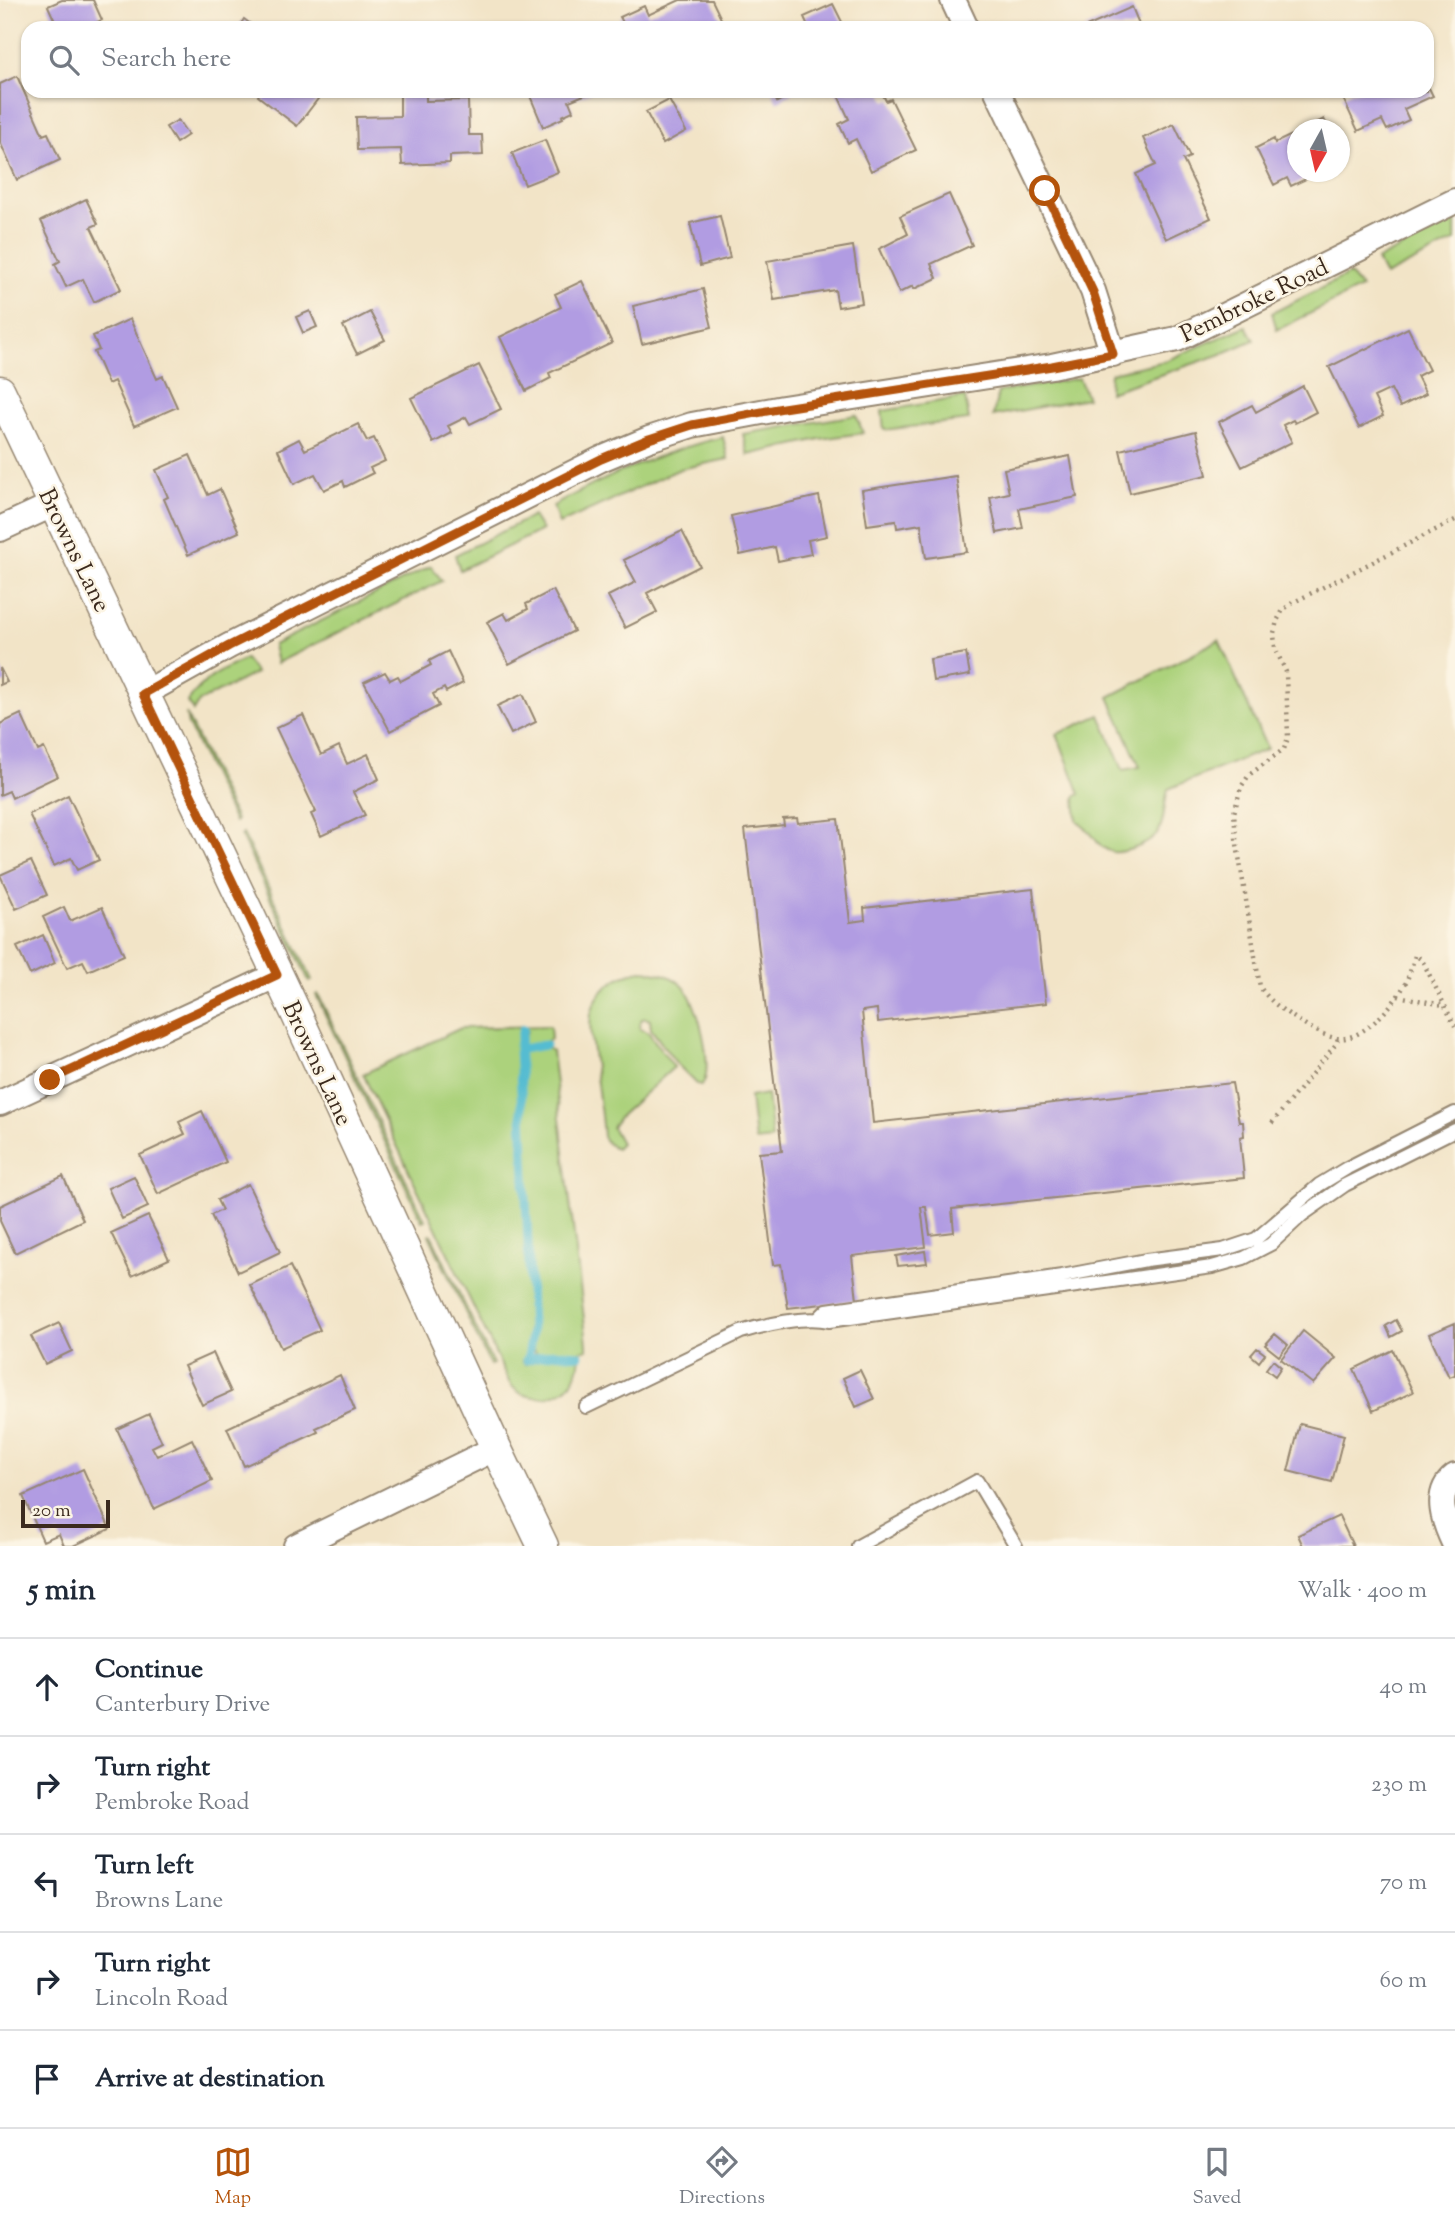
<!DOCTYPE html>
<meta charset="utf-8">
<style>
body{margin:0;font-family:"Sorts Mill Goudy",serif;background:#f6f6f7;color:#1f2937}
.compass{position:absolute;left:1287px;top:119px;width:63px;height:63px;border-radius:50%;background:#fff;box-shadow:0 2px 5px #0004;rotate:188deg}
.scale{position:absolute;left:21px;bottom:18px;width:89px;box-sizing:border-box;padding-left:7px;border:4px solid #3b2a1e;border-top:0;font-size:19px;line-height:24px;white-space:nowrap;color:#3b2a1e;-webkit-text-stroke:5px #fcf5e5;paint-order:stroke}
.stop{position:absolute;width:21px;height:21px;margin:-16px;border:5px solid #b45309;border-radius:50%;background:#fff}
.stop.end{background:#b45309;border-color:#fff;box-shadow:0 2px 7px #0008}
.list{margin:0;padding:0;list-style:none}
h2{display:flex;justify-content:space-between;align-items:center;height:91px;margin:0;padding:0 28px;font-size:30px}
h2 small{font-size:23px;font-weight:400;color:#747a83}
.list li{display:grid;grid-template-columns:46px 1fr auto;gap:21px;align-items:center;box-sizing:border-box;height:98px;padding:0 28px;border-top:2px solid #e0e1e3}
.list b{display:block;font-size:26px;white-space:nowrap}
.list p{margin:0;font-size:23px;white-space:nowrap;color:#747a83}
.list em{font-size:23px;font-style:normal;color:#747a83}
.icon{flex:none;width:38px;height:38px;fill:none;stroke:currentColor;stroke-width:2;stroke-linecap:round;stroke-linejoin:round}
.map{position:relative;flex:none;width:1455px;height:1546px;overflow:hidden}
.search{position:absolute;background:#fff;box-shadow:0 2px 5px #0004;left:21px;right:21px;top:21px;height:77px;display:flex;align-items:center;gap:18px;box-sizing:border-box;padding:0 24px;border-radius:21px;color:#747a83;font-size:26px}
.sheet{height:581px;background:#fff}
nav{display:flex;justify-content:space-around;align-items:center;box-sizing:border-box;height:98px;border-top:2px solid #e0e1e3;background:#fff;font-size:19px;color:#747a83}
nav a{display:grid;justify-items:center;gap:4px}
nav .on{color:#b45309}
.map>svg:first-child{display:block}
.green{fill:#acd27c;stroke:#747e4d;stroke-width:2}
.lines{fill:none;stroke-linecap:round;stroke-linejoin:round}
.stream{stroke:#54bcd1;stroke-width:9}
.building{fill:#b19ce2}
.service-casing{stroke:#968772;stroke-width:16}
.minor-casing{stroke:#968772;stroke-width:28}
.tertiary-casing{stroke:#968772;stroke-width:33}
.path{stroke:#968772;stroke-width:4.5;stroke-dasharray:2 5;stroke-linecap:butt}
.service{stroke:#fff;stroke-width:12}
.minor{stroke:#fff;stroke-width:24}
.tertiary{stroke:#fff;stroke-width:30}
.route{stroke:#b45309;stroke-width:9}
.labels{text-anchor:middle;stroke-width:5;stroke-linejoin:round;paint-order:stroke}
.street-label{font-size:24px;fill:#3b2a1e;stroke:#fcf5e5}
</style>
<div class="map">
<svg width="1455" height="1546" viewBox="0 0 1455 1546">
<rect width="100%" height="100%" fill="#fcf5e5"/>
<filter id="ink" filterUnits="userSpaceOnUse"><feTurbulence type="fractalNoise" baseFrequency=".0143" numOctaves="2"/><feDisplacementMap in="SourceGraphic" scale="14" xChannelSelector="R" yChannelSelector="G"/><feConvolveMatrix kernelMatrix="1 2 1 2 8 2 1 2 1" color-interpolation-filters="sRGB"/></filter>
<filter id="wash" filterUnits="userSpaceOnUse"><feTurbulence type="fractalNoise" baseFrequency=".00686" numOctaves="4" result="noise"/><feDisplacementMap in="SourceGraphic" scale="28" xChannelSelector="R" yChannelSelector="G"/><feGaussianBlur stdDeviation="1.57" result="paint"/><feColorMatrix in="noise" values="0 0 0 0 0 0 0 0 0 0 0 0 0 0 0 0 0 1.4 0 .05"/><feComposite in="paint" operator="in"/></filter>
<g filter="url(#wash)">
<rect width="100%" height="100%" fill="#f2e4c7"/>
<!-- green -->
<path class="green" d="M1455 220V241L1385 276 1377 260Z
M1349 274 1361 288 1277 330 1272 313Z
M1246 326 1254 340 1219 355 1109 392 1110 373 1165 361Z
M1079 378 1087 398 993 416 998 392Z
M965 397 969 420 884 430 882 411Z
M856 415 863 433 820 439 748 455 743 434Z
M723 437 728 459 680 469 559 524 553 506C606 476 663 451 723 437Z
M533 516 542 530 460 570 455 555Z
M431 566 442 581 277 663 273 645Z
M1219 640 1267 749 1168 789C1164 803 1165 821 1158 833 1153 840 1147 843 1140 846 1117 855 1107 857 1092 835 1088 829 1081 826 1077 820L1075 797 1080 794 1057 734 1100 715 1123 770 1140 767 1109 697Z
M245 659 256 673 200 701 193 711 188 702C201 680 222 670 245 659Z
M186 714 236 820 234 822 188 725Z
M243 834 312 980 309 981 241 836Z
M641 971C657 972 670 974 682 985 698 999 715 1070 702 1085L697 1084 677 1064 651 1029 650 1020 645 1018 640 1020V1029L648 1032 674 1067 620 1116 612 1127 621 1143 616 1148 608 1144 603 1137C601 1108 596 1080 593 1051 591 1039 589 1026 591 1014 596 990 618 974 641 971Z
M318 994 425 1220 422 1221 316 995Z
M550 1026 551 1039C543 1045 530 1049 521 1045L527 1031 522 1028 519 1030 518 1056 529 1323 526 1357 522 1361 525 1364 550 1356 580 1357C579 1366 577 1376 571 1383 556 1401 521 1403 509 1382L363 1074 461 1028Z
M545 1047 552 1051 587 1344V1349C579 1354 551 1351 536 1354L532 1344 534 1325 522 1051Z
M767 1094 772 1139 755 1141 750 1097Z
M431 1234 493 1364 490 1365 429 1235Z"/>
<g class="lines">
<!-- stream -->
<path class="stream" d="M523 1029 519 1046 532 1330 528 1359
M522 1049 545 1045
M526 1360 553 1353 579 1355"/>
</g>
<g id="blocks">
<!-- building -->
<path class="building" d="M62 0H93L102 20 84 28H58L48 6Z
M680 0H712L724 25 718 28H626L620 17 644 6 648 15Z
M833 4 845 28H809L804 17Z
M1132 7 1139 24 1131 28H1084Z
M244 19 256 28H238Z
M17 76 43 135 48 133 60 160 17 180 0 142V84Z
M1427 84 1433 96 1404 109 1409 120 1387 130 1382 120 1358 131 1342 96 1352 91H1427Z
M261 91H324L297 126 258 96Z
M528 91H594L569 101 573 111 562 116 563 118 543 127Z
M772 91H791L792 94 777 102Z
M836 91H881L886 101 891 99 916 150 871 171 856 139 848 143 839 124 849 119Z
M426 94V101L468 100 469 135H482L483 155 450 156V163L402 165 401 149 357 150 356 117 400 116V95Z
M669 100 686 131 663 144 646 112Z
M1324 119 1329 130H1303Z
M178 120 188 135 176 143 166 127Z
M1174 124 1190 157 1183 160 1211 218 1166 239 1136 174 1156 165 1143 138Z
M1298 132V172H1321L1291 186 1287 178 1274 185 1256 148 1274 139 1275 143Z
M545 140 558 172 525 185 512 153Z
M949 194 972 245 931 264 937 278 914 289 913 286 899 293 879 249 908 234 900 216Z
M86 199 98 224 91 227 121 289 94 302 83 279 66 287 55 264 60 261 41 221Z
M720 216 730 258 700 266 690 223Z
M853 246 862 303 838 307 835 290 774 300 767 261Z
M582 281 612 343 549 373 551 378 526 391 500 337 561 307 555 294Z
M703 289 712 327 642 344 633 306Z
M310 311 317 327 303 333 296 317Z
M370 312 385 340 357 354 343 326Z
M130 319 157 379 163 376 177 407 134 426 114 381 108 384 94 352 99 350 93 336Z
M1408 328 1429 370 1417 376 1426 394 1400 407 1391 389 1374 397 1383 416 1359 428 1329 367Z
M479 365 501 409 470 424 466 417 448 426 452 433 433 443 411 398Z
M1303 386 1316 412 1295 423 1293 420 1283 425 1292 442 1242 467 1219 422 1252 405 1256 412Z
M358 424 367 441 374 438 385 461 370 468 373 473 345 487 343 481 324 490 315 474 294 484 278 450 299 439 305 450Z
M1196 431 1207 475 1130 493 1120 450Z
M190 455 208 495 220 489 239 532 188 555 164 499 168 497 156 470Z
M1070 456 1077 497 1019 509 1023 528 997 533 990 497 1009 493 1004 469Z
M956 476 967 552 926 558 921 524 897 528 896 521 867 525 862 490Z
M819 496 827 536 808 540 811 554 778 561 775 547 740 555 731 516Z
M682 531 700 566 647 593 657 612 625 628 608 596 636 582 624 560Z
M553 590 574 631 509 664 487 622 504 613 508 620 528 609 526 604Z
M448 651 463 683 446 692 444 688 433 694 439 706 390 731 364 682 385 672 390 680 398 676 401 681 431 665 429 661Z
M966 653 970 675 933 681 930 659Z
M0 668 7 682 0 685Z
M523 694 536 722 511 734 497 706Z
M21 714 38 751 44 748 58 776 12 798 9 791 0 795V724Z
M303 715 321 755 339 746 347 764 368 754 379 779 353 792 365 815 321 836 311 814 316 812 276 728Z
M68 795 99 860 77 870 71 858 54 866 29 814Z
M797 818 798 823 838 819 850 922 865 920 864 908 1033 889 1046 1003 878 1022 877 1009 862 1011 873 1123 1232 1083 1239 1122H1243L1244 1136 1240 1137 1244 1178 952 1209 954 1232 930 1235 926 1207H921L926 1247 852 1256 857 1300 788 1308 781 1264 773 1265 759 1153 782 1151 745 829 784 825 783 819Z
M31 861 47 895 16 909 0 875Z
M64 907 70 921 102 907 124 955 88 971 83 961 67 968 43 917Z
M43 935 55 963 30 975 17 947Z
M202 1111 226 1162 158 1194 140 1155 185 1134 179 1122Z
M63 1176 83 1220 15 1253 0 1221V1206Z
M134 1176 148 1207 122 1219 108 1188Z
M248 1184 280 1252 238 1272 211 1215 222 1210 217 1200Z
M148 1216 169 1259 132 1276 111 1233Z
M925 1251 927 1263 898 1266 896 1256Z
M290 1266 320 1330 281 1348 250 1285Z
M1396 1320 1402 1331 1391 1337 1386 1326Z
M59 1323 72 1351 45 1364 31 1336Z
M1455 1323V1375L1449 1377 1429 1334Z
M1303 1331 1336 1358 1313 1384 1281 1359Z
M1275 1334 1288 1345 1279 1356 1265 1345Z
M1257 1348 1265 1354 1259 1362 1251 1355Z
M1393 1350 1413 1392 1373 1411 1354 1369Z
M213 1353 231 1392 202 1405 184 1366Z
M1273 1360 1281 1367 1275 1376 1266 1369Z
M860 1370 874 1399 856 1407 843 1378Z
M340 1375 355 1410 316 1428 318 1432 244 1466 227 1428Z
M149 1414 162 1442 152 1447 157 1456 192 1439 212 1481 154 1509 117 1429Z
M1300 1424 1344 1435 1332 1482 1288 1471Z
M83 1469 110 1529 73 1546H64L59 1534 43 1541 23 1496Z
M1339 1516 1353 1546H1303L1298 1535Z"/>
</g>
</g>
<g filter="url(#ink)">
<use href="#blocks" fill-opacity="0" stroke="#968772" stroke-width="2"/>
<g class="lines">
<defs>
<path id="service" d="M819 1318 827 1310 1062 1276 1146 1260 1223 1250 1256 1239 1319 1185 1347 1168 1455 1113
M586 1407 741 1332C764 1325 806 1315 829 1321L1212 1267 1244 1258 1271 1244 1302 1215 1345 1185 1455 1130
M858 1546 977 1481 1016 1546"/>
<path id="minor" d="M953 0 966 28
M997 91 1093 291 1113 354
M0 529 54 504
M143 694 229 646 601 459 649 439 692 425 783 408 1052 366 1177 339 1455 201
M0 1103 277 975
M1455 1476C1432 1494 1445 1524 1455 1545
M296 1546 496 1448"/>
<path id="tertiary" d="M0 391 295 1011 496 1448 543 1546"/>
</defs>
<!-- service casing -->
<use href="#service" class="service-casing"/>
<!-- minor casing -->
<use href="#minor" class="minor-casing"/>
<!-- tertiary casing -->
<use href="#tertiary" class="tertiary-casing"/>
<!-- path -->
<path class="path" d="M1455 520 1292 603 1283 610 1277 621 1274 633 1275 648 1286 672 1288 738 1284 749 1249 775 1241 787 1234 813 1236 838 1260 987C1271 1003 1285 1012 1301 1022 1312 1029 1332 1041 1346 1038 1368 1034 1398 1001 1407 980 1410 972 1413 963 1415 955L1422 960 1455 1026
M1398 996 1443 1005
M1272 1123 1336 1044 1338 1038"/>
<!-- service -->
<use href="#service" class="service"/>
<!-- minor -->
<use href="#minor" class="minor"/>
<!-- tertiary -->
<use href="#tertiary" class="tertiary"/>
</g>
</g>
<g class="lines" filter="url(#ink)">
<!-- route -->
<path class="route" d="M50 1080 277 975 143 694 229 646 601 459 649 439 692 425 783 408 1052 366 1113 354 1093 292 1045 191"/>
</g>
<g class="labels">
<!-- street labels -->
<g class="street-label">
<text transform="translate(1254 300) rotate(-26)" y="8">Pembroke Road</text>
<text transform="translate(75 550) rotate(64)" y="8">Browns Lane</text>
<text transform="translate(318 1063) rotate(65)" y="8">Browns Lane</text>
</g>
</g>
</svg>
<svg class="compass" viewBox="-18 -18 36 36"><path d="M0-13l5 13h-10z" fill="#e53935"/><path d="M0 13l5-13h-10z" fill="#747a83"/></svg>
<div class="scale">20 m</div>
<div class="stop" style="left:1045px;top:191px"></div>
<div class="stop end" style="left:50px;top:1080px"></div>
<div class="search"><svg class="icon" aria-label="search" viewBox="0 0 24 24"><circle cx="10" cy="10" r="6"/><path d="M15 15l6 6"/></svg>Search here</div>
</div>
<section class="sheet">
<h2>5 min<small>Walk · 400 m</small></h2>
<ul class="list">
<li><svg class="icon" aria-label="ahead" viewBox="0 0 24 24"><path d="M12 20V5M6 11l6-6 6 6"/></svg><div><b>Continue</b><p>Canterbury Drive</p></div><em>40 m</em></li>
<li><svg class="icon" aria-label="right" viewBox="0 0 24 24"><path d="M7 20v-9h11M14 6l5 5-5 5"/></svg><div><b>Turn right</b><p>Pembroke Road</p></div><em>230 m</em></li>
<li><svg class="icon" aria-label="left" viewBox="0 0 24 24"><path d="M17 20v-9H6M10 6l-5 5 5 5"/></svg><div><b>Turn left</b><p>Browns Lane</p></div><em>70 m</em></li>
<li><svg class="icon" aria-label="right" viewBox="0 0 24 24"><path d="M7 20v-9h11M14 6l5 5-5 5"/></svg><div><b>Turn right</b><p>Lincoln Road</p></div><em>60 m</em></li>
<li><svg class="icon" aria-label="arrive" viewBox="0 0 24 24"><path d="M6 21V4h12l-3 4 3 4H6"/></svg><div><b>Arrive at destination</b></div></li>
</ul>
</section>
<nav>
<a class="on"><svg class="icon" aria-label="map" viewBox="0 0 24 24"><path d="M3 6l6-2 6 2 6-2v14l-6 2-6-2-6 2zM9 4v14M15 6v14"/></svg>Map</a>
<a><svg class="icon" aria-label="directions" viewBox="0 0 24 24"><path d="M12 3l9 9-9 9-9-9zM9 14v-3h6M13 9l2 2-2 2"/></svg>Directions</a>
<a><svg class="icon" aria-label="saved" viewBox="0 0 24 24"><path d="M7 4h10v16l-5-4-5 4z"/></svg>Saved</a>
</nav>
